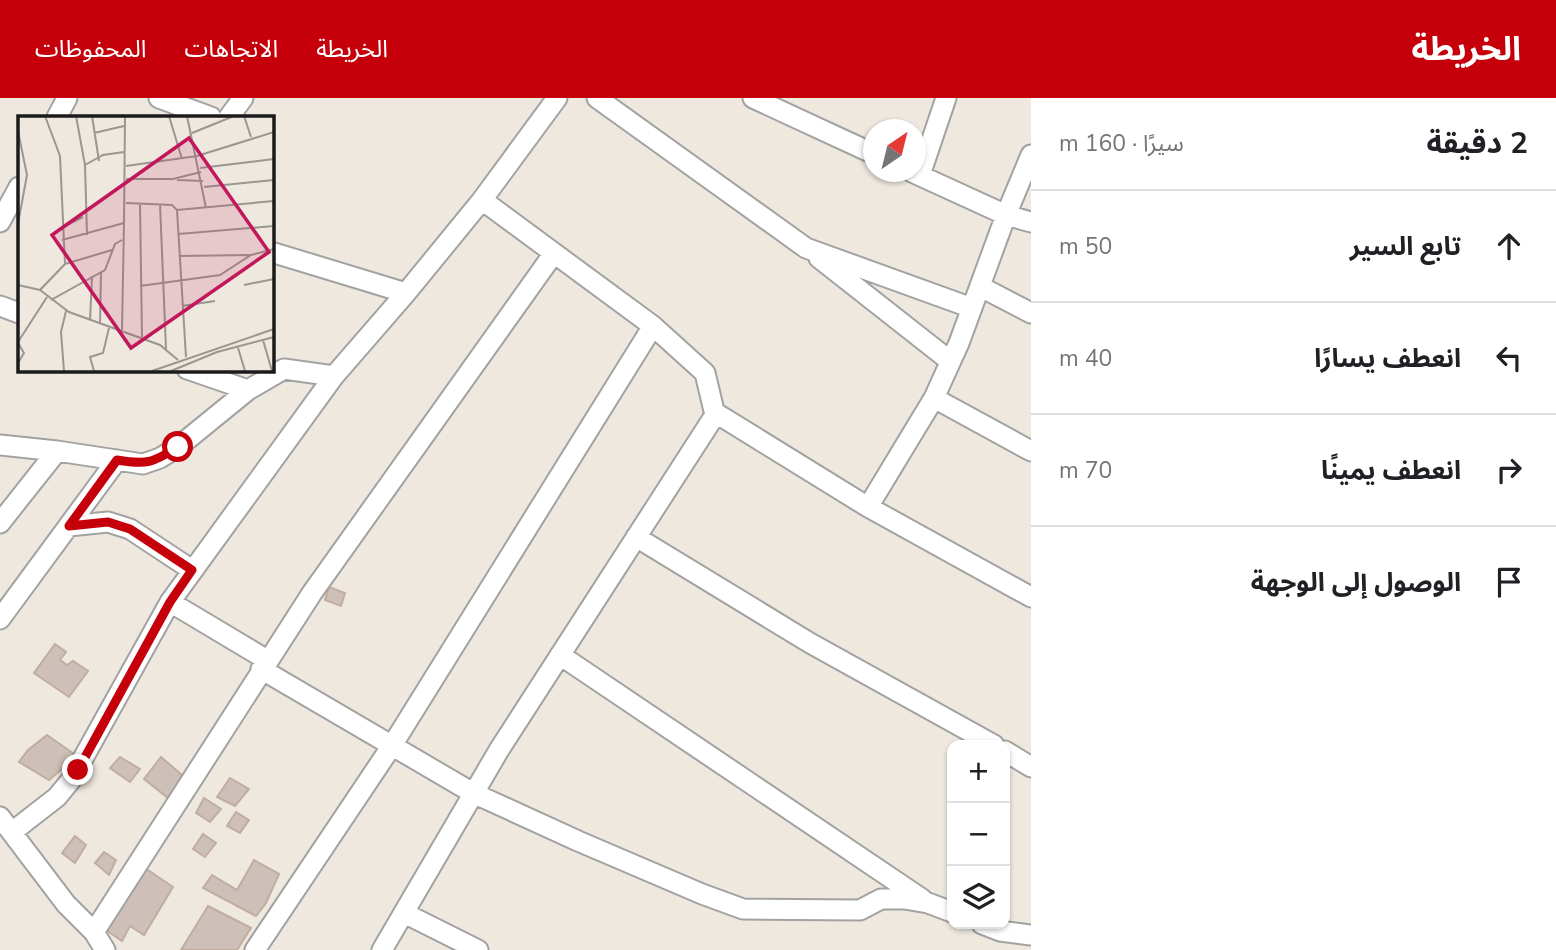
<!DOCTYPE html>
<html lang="ar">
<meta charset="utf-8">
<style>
body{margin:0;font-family:"Nunito Sans","Noto Sans Arabic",sans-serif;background:#f6f6f6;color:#202124;direction:rtl}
.controls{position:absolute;right:21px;bottom:21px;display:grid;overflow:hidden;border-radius:14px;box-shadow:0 2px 5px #0004}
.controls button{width:63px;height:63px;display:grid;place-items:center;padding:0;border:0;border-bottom:2px solid #e0e0e0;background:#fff;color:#202124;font:35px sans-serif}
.compass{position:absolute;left:863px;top:21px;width:63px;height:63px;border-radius:50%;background:#fff;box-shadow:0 2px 5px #0004;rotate:35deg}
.stop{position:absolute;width:21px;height:21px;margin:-16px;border:5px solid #c6000b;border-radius:50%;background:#fff}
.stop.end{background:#c6000b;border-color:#fff;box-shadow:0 2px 7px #0008}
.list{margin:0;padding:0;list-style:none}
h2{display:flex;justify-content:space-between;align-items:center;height:91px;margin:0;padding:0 28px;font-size:30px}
h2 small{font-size:23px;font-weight:400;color:#757577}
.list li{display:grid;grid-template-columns:46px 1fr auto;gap:21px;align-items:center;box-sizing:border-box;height:112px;padding:0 28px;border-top:2px solid #e0e0e0}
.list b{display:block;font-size:26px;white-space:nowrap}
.list em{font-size:23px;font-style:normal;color:#757577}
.icon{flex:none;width:38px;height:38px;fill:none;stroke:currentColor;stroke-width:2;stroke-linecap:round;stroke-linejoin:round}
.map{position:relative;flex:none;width:1031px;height:852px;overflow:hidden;direction:ltr}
header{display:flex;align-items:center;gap:42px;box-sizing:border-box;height:98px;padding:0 35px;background:#c6000b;color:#fff}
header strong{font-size:33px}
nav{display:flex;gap:38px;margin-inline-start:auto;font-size:24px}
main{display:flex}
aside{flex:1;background:#fff}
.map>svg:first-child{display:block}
.building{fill:#cec0b8;stroke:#c1ada0;stroke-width:2}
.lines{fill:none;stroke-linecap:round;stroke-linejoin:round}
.minor-casing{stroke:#a2a2a2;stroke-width:23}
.minor{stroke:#fff;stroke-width:19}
.route{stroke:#c6000b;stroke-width:9}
.inset-road{fill:none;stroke:#9a9691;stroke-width:2}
.view{fill:#c2185b;fill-opacity:0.15;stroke:#c2185b;stroke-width:3.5}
.inset-edge{fill:none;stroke:#1b1b1b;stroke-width:3.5}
</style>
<header>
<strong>الخريطة</strong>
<nav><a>الخريطة</a><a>الاتجاهات</a><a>المحفوظات</a></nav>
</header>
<main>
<aside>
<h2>2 دقيقة<small>سيرًا · 160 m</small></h2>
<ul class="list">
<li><svg class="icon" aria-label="ahead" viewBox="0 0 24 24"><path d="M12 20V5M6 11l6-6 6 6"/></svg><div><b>تابع السير</b></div><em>50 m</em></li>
<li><svg class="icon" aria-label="left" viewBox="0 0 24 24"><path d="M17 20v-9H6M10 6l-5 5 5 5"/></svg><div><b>انعطف يسارًا</b></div><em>40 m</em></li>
<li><svg class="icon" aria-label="right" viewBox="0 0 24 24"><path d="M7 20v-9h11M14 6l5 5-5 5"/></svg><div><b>انعطف يمينًا</b></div><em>70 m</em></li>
<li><svg class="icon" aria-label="arrive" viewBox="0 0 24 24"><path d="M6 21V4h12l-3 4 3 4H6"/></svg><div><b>الوصول إلى الوجهة</b></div></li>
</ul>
</aside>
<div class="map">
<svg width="1031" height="852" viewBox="0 0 1031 852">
<rect width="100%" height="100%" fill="#eee8df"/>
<!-- building -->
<path class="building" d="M329 489 345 495 341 508 325 502Z
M55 546 66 554 60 562 67 567 73 563 88 573 69 599 34 575Z
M47 637 77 658 49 682 19 664 28 652Z
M120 659 140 671 130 684 110 670Z
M161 659 183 678 168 700 144 681Z
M230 680 249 691 235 708 217 699Z
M204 700 221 711 210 724 196 715Z
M236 714 249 722 240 735 227 728Z
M203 736 216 745 205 759 193 751Z
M75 738 86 747 75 765 62 755Z
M104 754 116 762 109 777 95 765Z
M254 762 279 776 266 805 256 818 203 790 212 777 237 792Z
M145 770 173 789 144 837 130 828 122 843 106 832Z
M208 808 251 830 237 852H181Z"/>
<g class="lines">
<defs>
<path id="minor" d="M159 0 211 19
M597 0 806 150 972 210
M753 0 874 56
M57 19 67 0
M229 19 243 0
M912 74 1006 117 1031 124
M920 77 946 0
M0 124 19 89
M271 154 406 195 482 102 557 0
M819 160 950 263
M981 189 1031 215
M0 208 19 215
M187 271 248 292
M934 300 1031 353
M715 317H719L868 409 1031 499
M0 347 57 353 143 366 160 360 178 349 248 292 284 271 334 278
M868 409 934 300 959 245 1006 117 1031 57
M0 425 57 353
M69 428 108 424 130 431 192 472
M636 439 810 545 994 647
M170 504 267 562
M0 521 117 362
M560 557 922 801
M261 571 473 695 578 743 702 796 743 811 860 812 881 801H904L928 805 952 814
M1005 653 1031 669
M0 719 66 806 94 834 105 852
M12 734 57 699 71 682 170 504 334 278 406 195
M404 815 478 852
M982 826 1000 833 1031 837
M94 834 312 495 554 155
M255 852 393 646 653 228
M382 852 499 652 715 317 705 275 653 228 482 102"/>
</defs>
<!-- minor casing -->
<use href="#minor" class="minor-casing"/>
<!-- minor -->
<use href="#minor" class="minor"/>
</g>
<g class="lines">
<!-- route -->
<path class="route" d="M78 672 170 504 192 472 130 431 108 424 69 428 117 362C147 367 152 365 178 349"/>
</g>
<!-- overview -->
<g transform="translate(18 18)">
<rect width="256" height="256" fill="#eee8df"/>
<path class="inset-road" d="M27 0 42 40 47 148 22 174 51 196 142 229 160 244M58 0 67 49 69 119M74 0 81 45M151 0 164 43M169 0 188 92M226 0 233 21M0 15 9 59 0 108M76 17 106 10M174 17 216 0M67 49 85 39 106 36M108 50 179 40 256 16M182 52 256 43M108 63H155L183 56M159 64 185 65M186 71 256 64M108 87 154 89 159 94 256 85M122 88 124 221M142 88 148 233M159 94 168 241M43 112 65 101M160 118 256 110M44 124 106 107 107 0M161 140 232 139M47 148 94 134M0 169 22 174M226 169 256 163M122 170 202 159 233 139 256 133M33 184 87 154 97 128 104 124M164 190 197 185M72 205 74 160M82 209 83 156M104 215 106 107M245 224 254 255M0 226 29 181M0 227 6 237 0 247M220 232 227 255M46 255 43 216 48 195M76 255 72 241 85 237 91 212M134 255 256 213M153 255 199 236 256 221"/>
<path class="view" d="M171 22 251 136 113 232 34 119Z"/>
<rect width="256" height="256" class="inset-edge"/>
</g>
</svg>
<div class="controls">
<button>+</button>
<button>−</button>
<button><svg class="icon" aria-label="layers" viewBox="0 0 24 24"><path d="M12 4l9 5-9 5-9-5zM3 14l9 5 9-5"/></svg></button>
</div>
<svg class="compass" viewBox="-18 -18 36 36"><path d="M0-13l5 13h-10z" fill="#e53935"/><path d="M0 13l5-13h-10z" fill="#757577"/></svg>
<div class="stop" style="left:178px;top:349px"></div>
<div class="stop end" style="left:78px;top:672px"></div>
</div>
</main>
